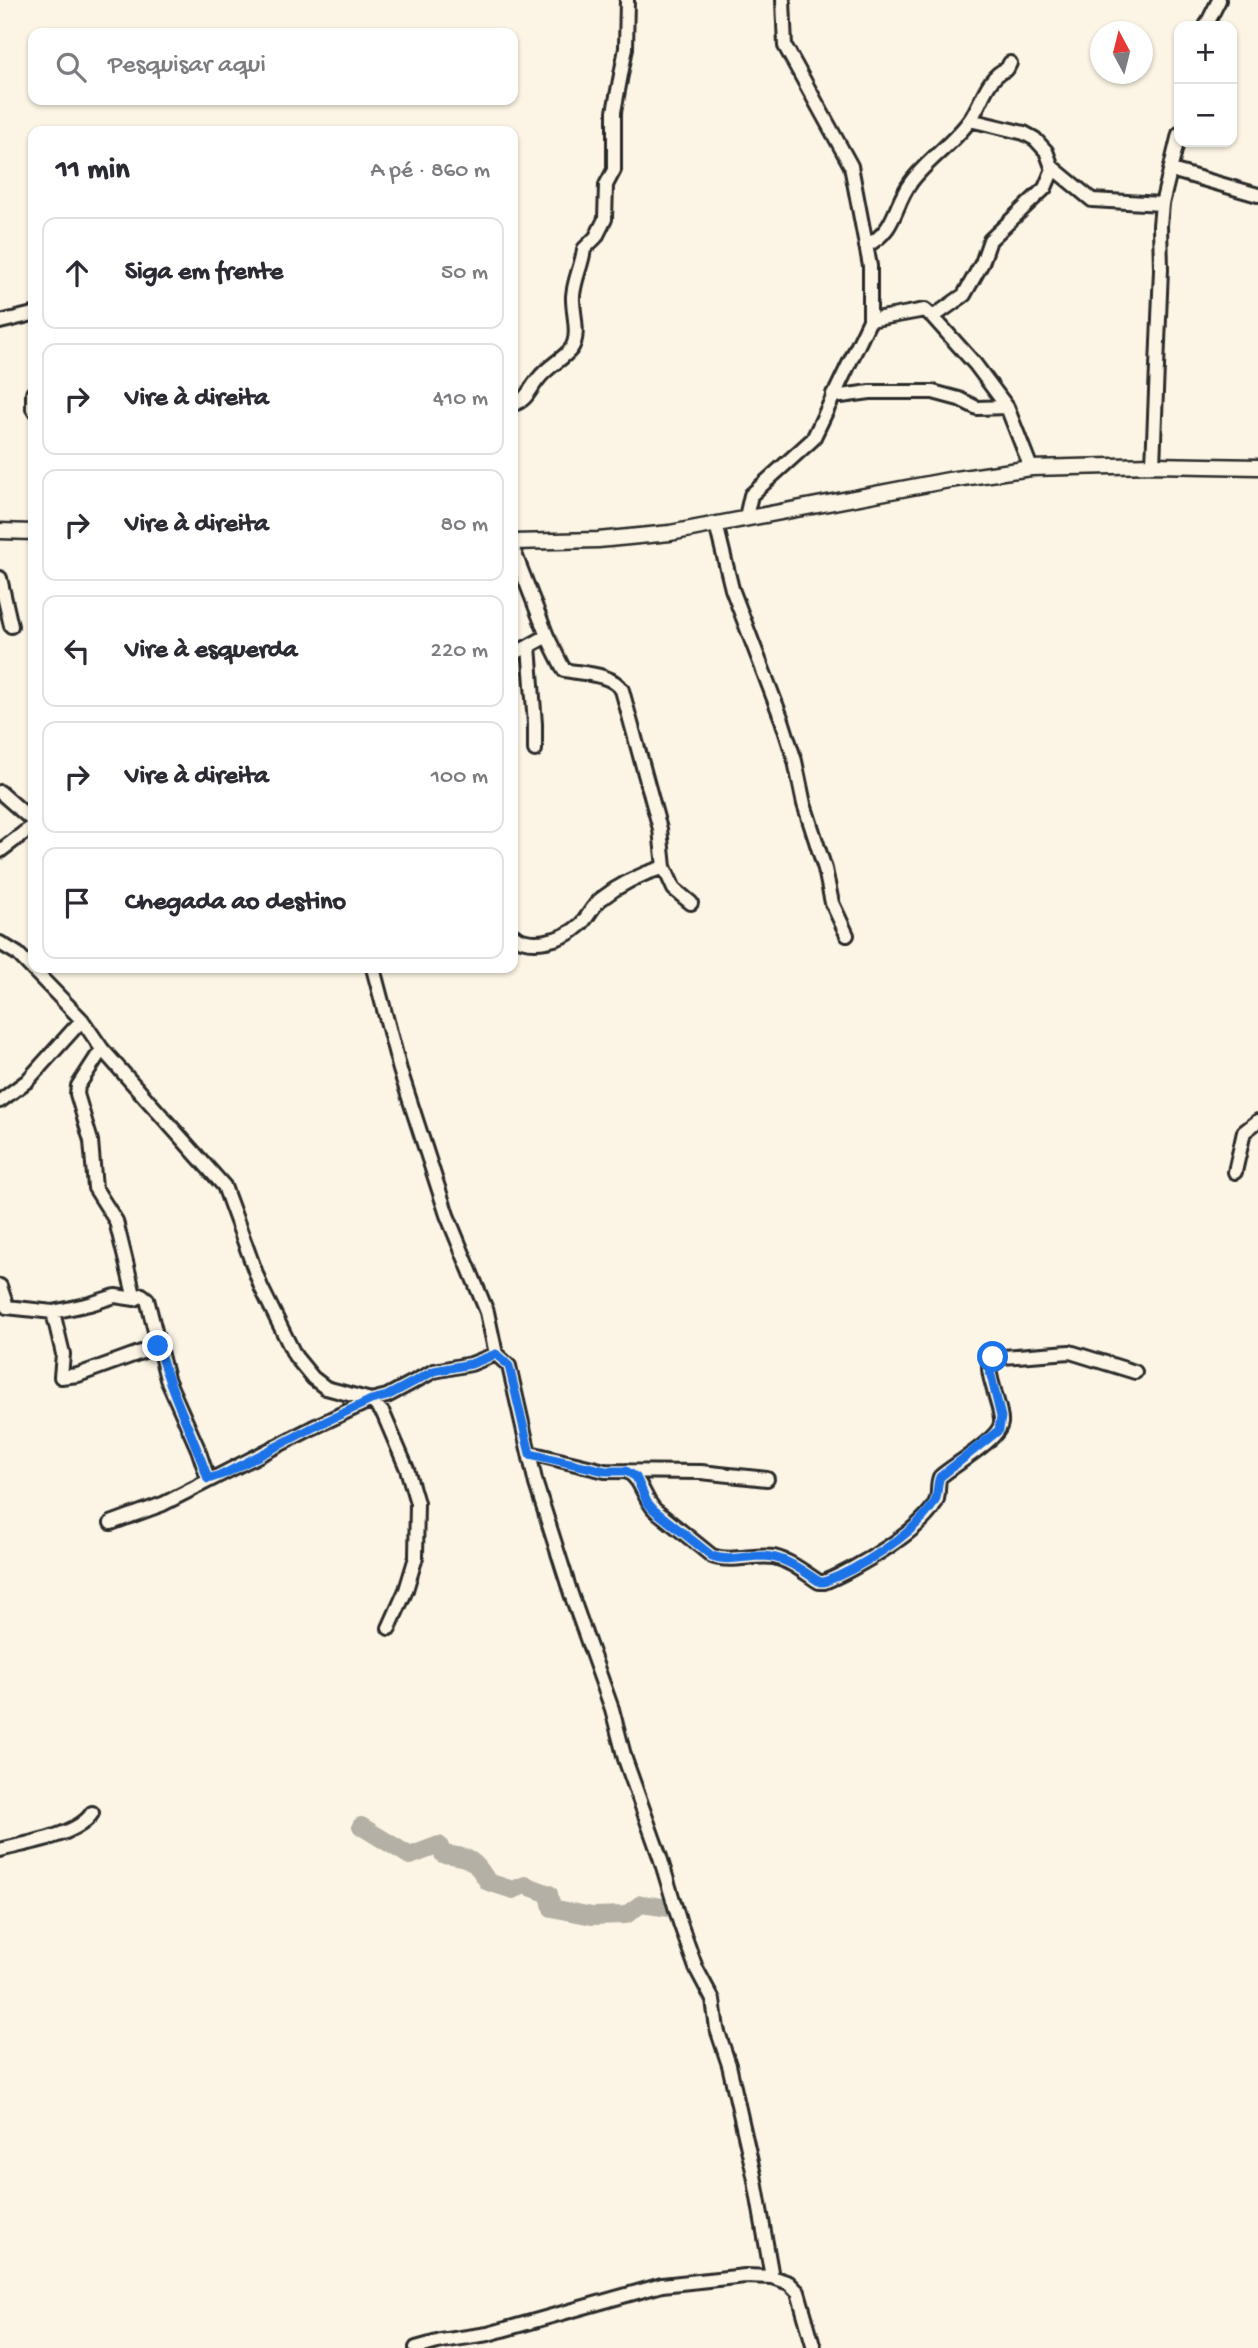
<!DOCTYPE html>
<html lang="pt">
<meta charset="utf-8">
<style>
body{margin:0;font-family:"Gochi Hand",sans-serif;background:#f7f7f7;color:#2b2b33}
.controls{position:absolute;right:21px;top:21px;display:grid;overflow:hidden;border-radius:14px;box-shadow:0 2px 5px #0004}
.controls button{width:63px;height:63px;display:grid;place-items:center;padding:0;border:0;border-bottom:2px solid #e1e1e2;background:#fff;color:#2b2b33;font:35px sans-serif}
.compass{position:absolute;left:1090px;top:21px;width:63px;height:63px;border-radius:50%;background:#fff;box-shadow:0 2px 5px #0004;rotate:353deg}
.stop{position:absolute;width:21px;height:21px;margin:-16px;border:5px solid #1a73e8;border-radius:50%;background:#fff}
.stop.end{background:#1a73e8;border-color:#fff;box-shadow:0 2px 7px #0008}
.list{margin:0;padding:0;list-style:none}
h2{display:flex;justify-content:space-between;align-items:center;height:91px;margin:0;padding:0 28px;font-size:30px}
h2 small{font-size:23px;font-weight:400;color:#7c7c81}
.list li{display:grid;grid-template-columns:46px 1fr auto;gap:21px;align-items:center;box-sizing:border-box;height:112px;margin:0 14px 14px;padding:0 14px;border:2px solid #e1e1e2;border-radius:14px}
.list b{display:block;font-size:26px;white-space:nowrap}
.list em{font-size:23px;font-style:normal;color:#7c7c81}
.icon{flex:none;width:38px;height:38px;fill:none;stroke:currentColor;stroke-width:2;stroke-linecap:round;stroke-linejoin:round}
.map{position:relative;flex:none;width:1258px;height:2348px;overflow:hidden}
.search{position:absolute;background:#fff;box-shadow:0 2px 5px #0004;left:28px;top:28px;width:490px;height:77px;display:flex;align-items:center;gap:18px;box-sizing:border-box;padding:0 24px;border-radius:14px;color:#7c7c81;font-size:26px}
.panel{position:absolute;background:#fff;box-shadow:0 2px 5px #0004;left:28px;top:126px;width:490px;height:847px;border-radius:14px}
.map>svg:first-child{display:block}
.lines{fill:none;stroke-linecap:round;stroke-linejoin:round}
.river{stroke:#b4b0a5;stroke-width:18}
.minor-casing{stroke:#2b2b2b;stroke-width:18}
.tertiary-casing{stroke:#2b2b2b;stroke-width:19}
.minor{stroke:#fcf5e5;stroke-width:12}
.tertiary{stroke:#fcf5e5;stroke-width:14}
.route{stroke:#1a73e8;stroke-width:9}
</style>
<div class="map">
<svg width="1258" height="2348" viewBox="0 0 1258 2348">
<rect width="100%" height="100%" fill="#fcf5e5"/>
<filter id="ink" filterUnits="userSpaceOnUse"><feTurbulence type="fractalNoise" baseFrequency=".0143" numOctaves="2"/><feDisplacementMap in="SourceGraphic" scale="14" xChannelSelector="R" yChannelSelector="G"/><feConvolveMatrix kernelMatrix="1 2 1 2 8 2 1 2 1" color-interpolation-filters="sRGB"/></filter>
<g filter="url(#ink)">
<g class="lines">
<!-- river -->
<path class="river" d="M361 1826 410 1856 439 1845 443 1854C470 1857 474 1859 488 1882L513 1890 525 1885 549 1894 552 1908 592 1916 626 1915 641 1904 670 1908"/>
<defs>
<path id="minor" d="M1206 26 1219 0
M970 120 1024 133 1035 139 1046 151 1052 167 1092 200 1162 204
M1171 170 1258 195
M866 246C897 230 893 206 911 182 928 159 954 143 970 120 982 103 987 76 1007 69L1010 63
M933 317 975 364 1007 407 1031 468
M870 320 925 310 933 317 964 295 982 263 990 240 1045 188 1053 169
M0 322 33 314
M33 393V409
M833 394 841 396 870 392H933L959 399 977 408 1007 407
M513 404C527 401 530 388 539 378 547 367 562 360 571 349 581 335 572 312 573 296 574 280 582 265 584 249L596 237 605 219 606 185 614 170V112L626 48 627 0
M1153 465 1161 269 1160 225 1162 204 1179 134
M746 517 751 495 813 439 870 320V266L851 166 785 46 783 0
M716 524 732 589 782 720 795 761 804 804 825 869 832 903 847 935
M513 549 547 636 564 670C583 674 611 673 622 690L660 829 664 867 674 889 691 903
M0 578 11 626
M513 654 529 646
M535 750V724L529 646 547 636
M0 792 33 821
M0 851 33 826
M513 935C530 949 564 940 580 925 588 918 592 906 601 899 620 884 641 874 664 867
M0 943 18 954 82 1020 102 1049 224 1186 261 1287 295 1356 313 1378 326 1388 371 1400 383 1413 407 1469 417 1503 416 1557 406 1590 389 1628
M373 968 400 1070 447 1215 487 1312 496 1354 509 1366 536 1484 571 1594 612 1709 625 1759 660 1857 680 1923 696 1968 713 2000 717 2029 729 2065 754 2175 772 2277
M102 1049 78 1086 77 1094 91 1141 95 1188 116 1221 135 1299
M0 1101 27 1081 82 1020
M1235 1172 1244 1132 1258 1121
M0 1286 7 1307 53 1312 90 1304 115 1296 135 1299 142 1295 147 1299 167 1379 198 1449 208 1479
M53 1312 63 1354 61 1377 78 1375 158 1346
M530 1453 605 1471 701 1472 767 1479
M627 1471C642 1480 643 1497 655 1510L712 1556C732 1563 754 1554 774 1557 791 1561 805 1573 819 1582H824C851 1572 929 1527 937 1499 939 1491 937 1484 940 1477 953 1465 999 1440 1001 1423 1002 1413 996 1400 994 1390 991 1380 987 1368 990 1358L1070 1352 1135 1372
M111 1523 163 1504 312 1428 371 1400 387 1396 434 1371 471 1364 496 1354
M0 1850C25 1843 78 1836 92 1813
M416 2348 441 2341 488 2334 662 2285 745 2276 772 2277 789 2283 798 2292 814 2348"/>
<path id="tertiary" d="M0 531 33 532
M513 542 598 540 670 533 949 480 1031 468 1153 465 1258 467"/>
</defs>
<!-- minor casing -->
<use href="#minor" class="minor-casing"/>
<!-- tertiary casing -->
<use href="#tertiary" class="tertiary-casing"/>
<!-- minor -->
<use href="#minor" class="minor"/>
<!-- tertiary -->
<use href="#tertiary" class="tertiary"/>
</g>
</g>
<g class="lines" filter="url(#ink)">
<!-- route -->
<path class="route" d="M158 1346C170 1392 193 1434 208 1479L226 1473 312 1428 371 1400 387 1396 434 1371 471 1364 496 1354 509 1366 530 1454 605 1471H626L636 1477 647 1502 654 1510 712 1556C728 1562 746 1556 763 1556 786 1557 801 1570 820 1582H824C857 1570 915 1534 934 1503 939 1495 936 1486 940 1477L999 1430 1001 1417 988 1363 990 1358 993 1357"/>
</g>
</svg>
<div class="controls">
<button>+</button>
<button>−</button>
</div>
<svg class="compass" viewBox="-18 -18 36 36"><path d="M0-13l5 13h-10z" fill="#e53935"/><path d="M0 13l5-13h-10z" fill="#7c7c81"/></svg>
<div class="stop" style="left:993px;top:1357px"></div>
<div class="stop end" style="left:158px;top:1346px"></div>
<div class="search"><svg class="icon" aria-label="search" viewBox="0 0 24 24"><circle cx="10" cy="10" r="6"/><path d="M15 15l6 6"/></svg>Pesquisar aqui</div>
<section class="panel">
<h2>11 min<small>A pé · 860 m</small></h2>
<ul class="list">
<li><svg class="icon" aria-label="ahead" viewBox="0 0 24 24"><path d="M12 20V5M6 11l6-6 6 6"/></svg><div><b>Siga em frente</b></div><em>50 m</em></li>
<li><svg class="icon" aria-label="right" viewBox="0 0 24 24"><path d="M7 20v-9h11M14 6l5 5-5 5"/></svg><div><b>Vire à direita</b></div><em>410 m</em></li>
<li><svg class="icon" aria-label="right" viewBox="0 0 24 24"><path d="M7 20v-9h11M14 6l5 5-5 5"/></svg><div><b>Vire à direita</b></div><em>80 m</em></li>
<li><svg class="icon" aria-label="left" viewBox="0 0 24 24"><path d="M17 20v-9H6M10 6l-5 5 5 5"/></svg><div><b>Vire à esquerda</b></div><em>220 m</em></li>
<li><svg class="icon" aria-label="right" viewBox="0 0 24 24"><path d="M7 20v-9h11M14 6l5 5-5 5"/></svg><div><b>Vire à direita</b></div><em>100 m</em></li>
<li><svg class="icon" aria-label="arrive" viewBox="0 0 24 24"><path d="M6 21V4h12l-3 4 3 4H6"/></svg><div><b>Chegada ao destino</b></div></li>
</ul>
</section>
</div>
